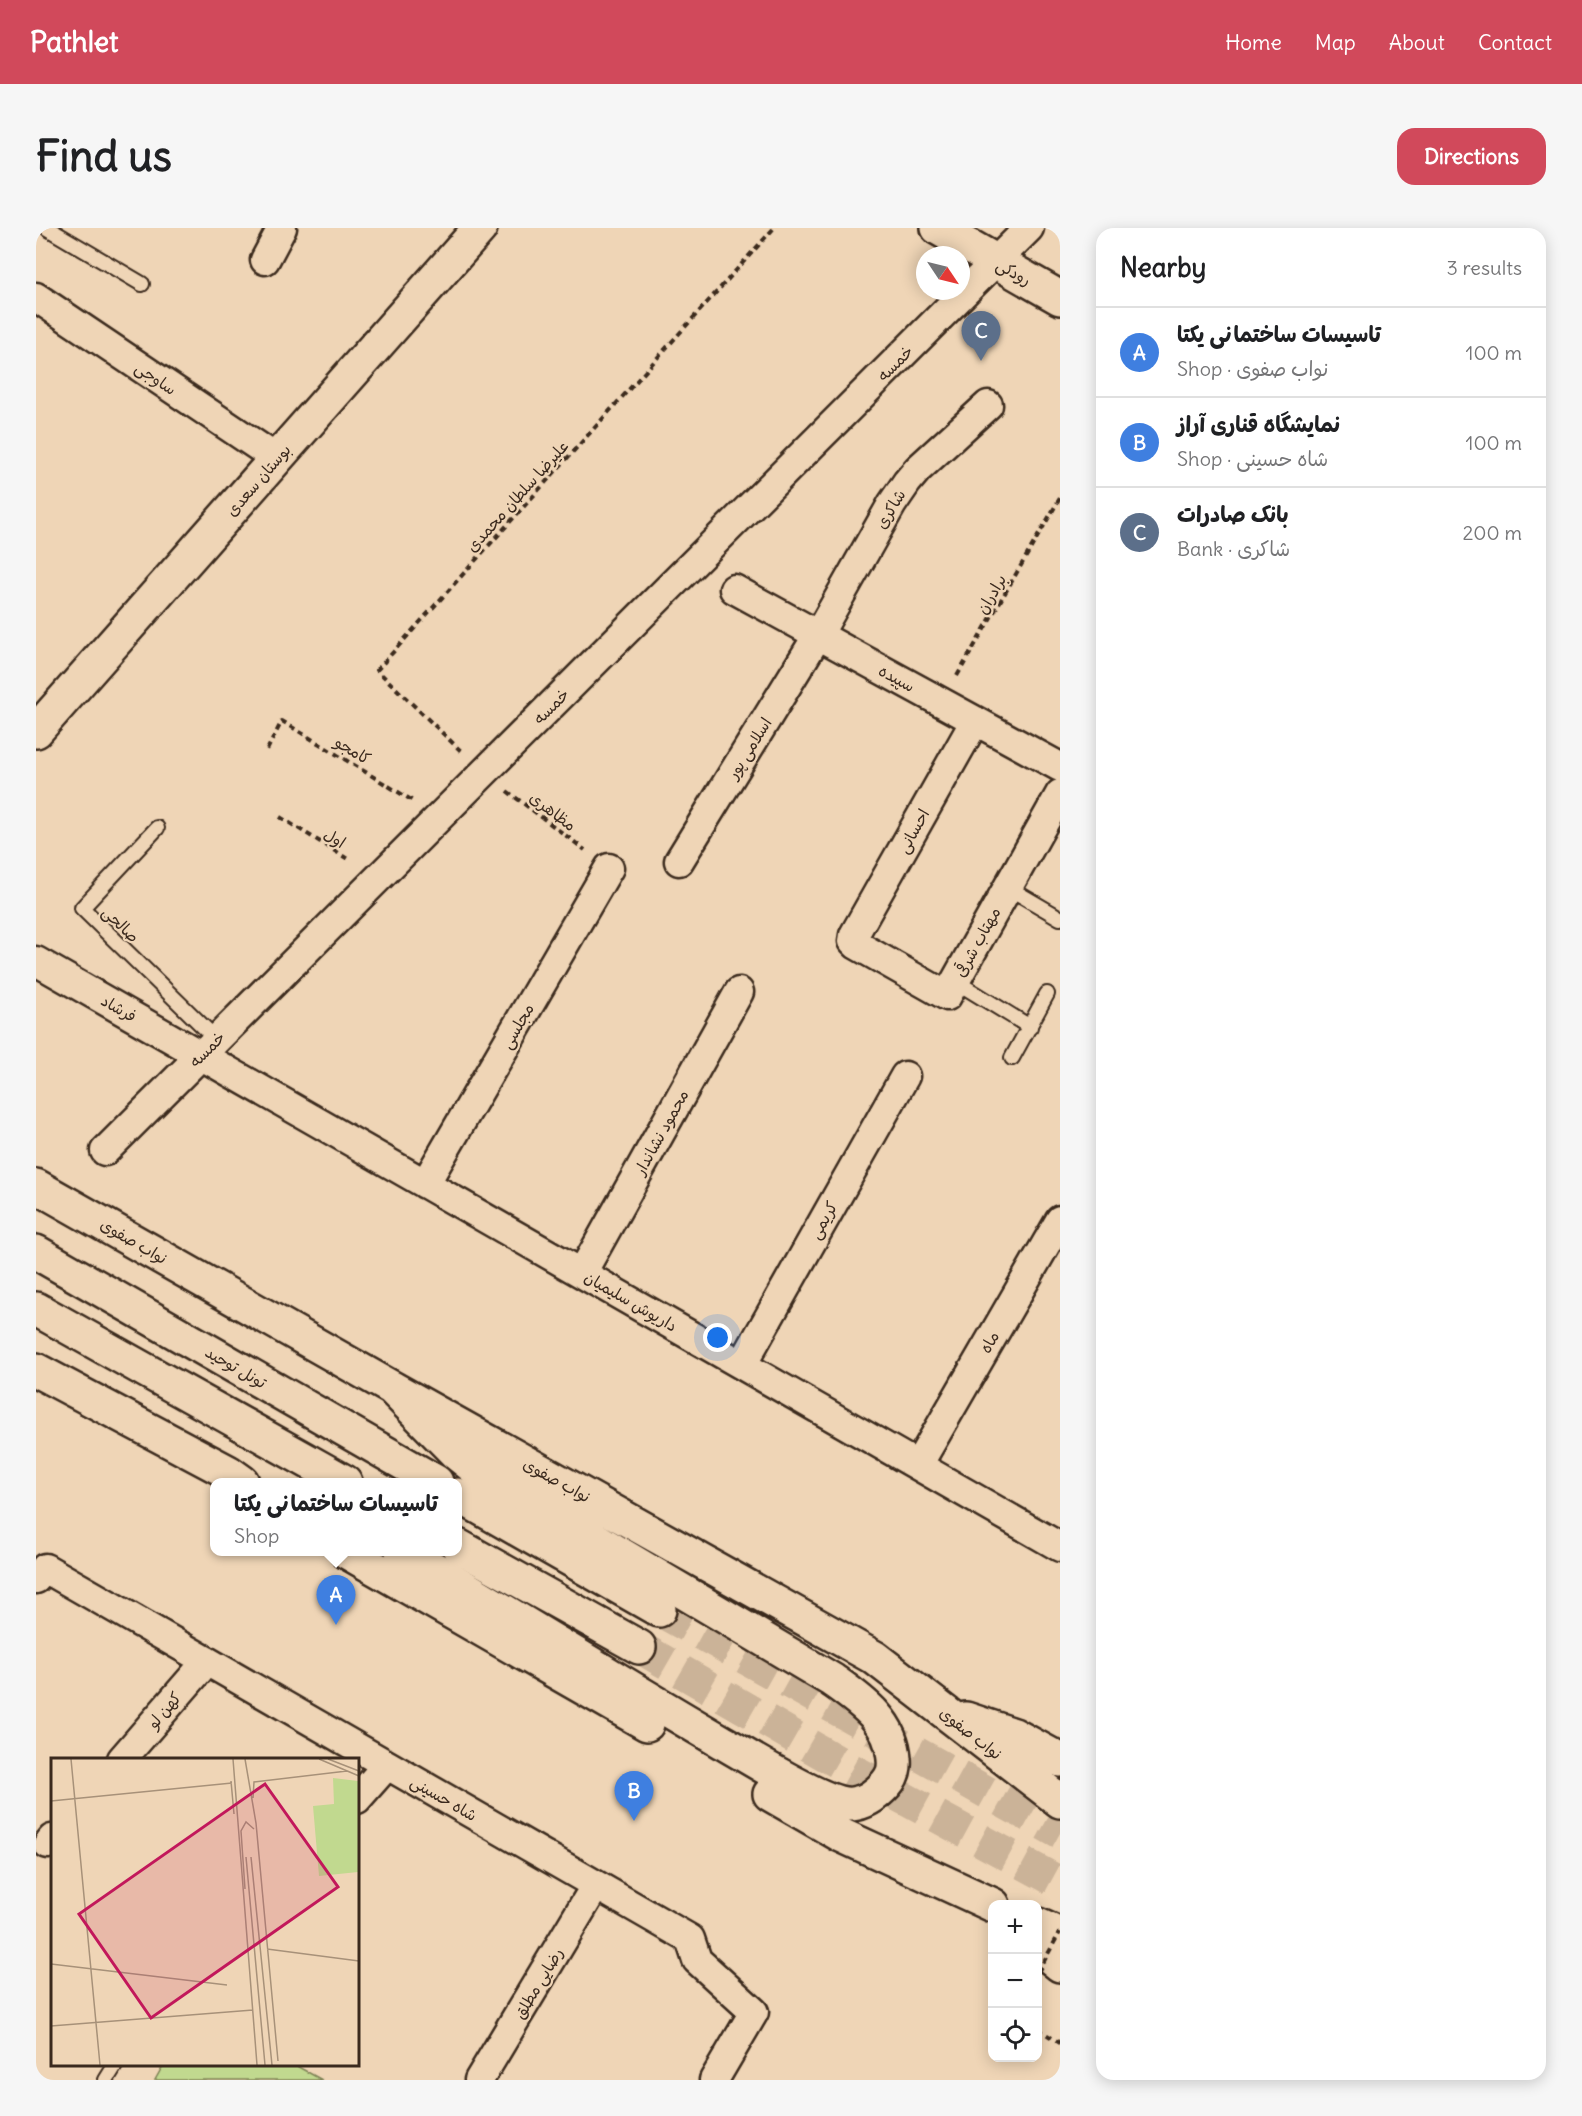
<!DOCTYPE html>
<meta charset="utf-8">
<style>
body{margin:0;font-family:Delius,"Playpen Sans Arabic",sans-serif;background:#f6f6f6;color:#202124}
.controls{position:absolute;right:18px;bottom:18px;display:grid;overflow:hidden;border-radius:12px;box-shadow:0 3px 15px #0003}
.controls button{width:54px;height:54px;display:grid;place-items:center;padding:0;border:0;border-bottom:2px solid #e0e0e0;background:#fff;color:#202124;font:30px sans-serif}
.compass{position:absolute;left:880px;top:18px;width:54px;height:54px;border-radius:50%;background:#fff;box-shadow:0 3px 15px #0003;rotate:125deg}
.you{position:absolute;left:682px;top:1110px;width:21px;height:21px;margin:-15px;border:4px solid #fff;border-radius:50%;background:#1a73e8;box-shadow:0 0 0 9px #1a73e833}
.badge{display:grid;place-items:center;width:39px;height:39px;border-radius:50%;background:#d1495b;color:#fff;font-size:20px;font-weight:700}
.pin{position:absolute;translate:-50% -50px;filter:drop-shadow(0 2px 3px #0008)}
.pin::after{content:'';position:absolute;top:32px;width:21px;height:18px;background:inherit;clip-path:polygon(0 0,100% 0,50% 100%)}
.popup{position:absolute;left:174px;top:1250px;width:252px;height:78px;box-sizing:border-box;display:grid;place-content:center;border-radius:12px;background:#fff;filter:drop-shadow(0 2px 4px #0005);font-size:20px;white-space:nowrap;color:#757577}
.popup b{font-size:22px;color:#202124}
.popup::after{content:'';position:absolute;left:50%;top:100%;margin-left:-12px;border:12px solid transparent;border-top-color:#fff}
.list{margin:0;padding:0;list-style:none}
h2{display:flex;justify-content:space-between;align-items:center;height:78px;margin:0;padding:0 24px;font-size:26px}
h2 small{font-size:20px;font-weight:400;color:#757577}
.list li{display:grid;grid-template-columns:39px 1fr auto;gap:18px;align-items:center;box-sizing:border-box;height:90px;padding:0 24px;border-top:2px solid #e0e0e0}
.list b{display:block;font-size:22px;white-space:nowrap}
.list p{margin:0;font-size:20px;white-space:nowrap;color:#757577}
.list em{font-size:20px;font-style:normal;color:#757577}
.icon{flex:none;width:33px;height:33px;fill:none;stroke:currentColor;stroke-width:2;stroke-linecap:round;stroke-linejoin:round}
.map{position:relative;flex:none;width:1024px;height:1852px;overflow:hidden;border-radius:18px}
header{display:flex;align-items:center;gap:36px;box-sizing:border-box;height:84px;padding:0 30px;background:#d1495b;color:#fff}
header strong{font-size:28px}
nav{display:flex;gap:33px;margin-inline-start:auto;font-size:21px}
.intro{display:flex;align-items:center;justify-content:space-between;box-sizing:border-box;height:144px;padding:0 36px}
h1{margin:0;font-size:42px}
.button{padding:15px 27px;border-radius:18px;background:#d1495b;color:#fff;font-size:21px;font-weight:700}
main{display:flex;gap:36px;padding:0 36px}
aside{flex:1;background:#fff;border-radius:18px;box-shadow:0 3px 15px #0003}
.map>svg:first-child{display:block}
.green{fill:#c1d98f;stroke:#7e8256;stroke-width:1.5}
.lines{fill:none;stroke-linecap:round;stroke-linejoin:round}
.highway-tunnel{stroke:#cbb398;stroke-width:33;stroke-dasharray:33 16;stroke-linecap:butt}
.lane-casing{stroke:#3b2a1e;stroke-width:18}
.street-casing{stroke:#3b2a1e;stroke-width:33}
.secondary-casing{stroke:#3b2a1e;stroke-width:38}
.primary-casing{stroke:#3b2a1e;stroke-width:38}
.highway-casing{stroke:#3b2a1e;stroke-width:38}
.path{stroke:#3b2a1e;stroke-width:4;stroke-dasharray:6 4.5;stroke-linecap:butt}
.lane{stroke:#efd5b6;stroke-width:14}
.street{stroke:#efd5b6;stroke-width:28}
.secondary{stroke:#efd5b6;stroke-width:33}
.primary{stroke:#efd5b6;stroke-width:33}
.highway{stroke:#efd5b6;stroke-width:33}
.path-bridge{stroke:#3b2a1e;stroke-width:4;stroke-dasharray:6 4.5;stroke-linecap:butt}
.labels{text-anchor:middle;stroke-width:4.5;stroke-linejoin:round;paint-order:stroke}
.street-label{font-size:16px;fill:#3b2a1e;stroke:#efd5b6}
.inset-road{fill:none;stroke:#a79179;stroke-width:1.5}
.view{fill:#c2185b;fill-opacity:0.15;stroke:#c2185b;stroke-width:3}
.inset-edge{fill:none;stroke:#3b2a1e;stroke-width:3}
</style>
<header>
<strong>Pathlet</strong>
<nav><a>Home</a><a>Map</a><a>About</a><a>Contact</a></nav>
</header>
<div class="intro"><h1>Find us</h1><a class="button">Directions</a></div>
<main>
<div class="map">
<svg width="1024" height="1852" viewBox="0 0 1024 1852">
<rect width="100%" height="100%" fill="#efd5b6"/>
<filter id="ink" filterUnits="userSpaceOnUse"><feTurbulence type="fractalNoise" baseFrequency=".0167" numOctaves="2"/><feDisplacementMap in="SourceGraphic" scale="12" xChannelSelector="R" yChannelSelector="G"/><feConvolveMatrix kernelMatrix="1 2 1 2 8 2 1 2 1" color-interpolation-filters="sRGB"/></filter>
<g filter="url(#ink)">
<!-- green -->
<path class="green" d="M128 1836H257L286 1852H119Z"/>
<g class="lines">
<!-- highway-tunnel -->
<path class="highway-tunnel" d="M623 1382 1024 1605
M603 1419 814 1541 1024 1655"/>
<defs>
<path id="lane" d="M11 0 106 56
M121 600 46 680 181 812
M971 659 1024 690
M919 753 994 799
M976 830 1011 766
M70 1852 80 1836"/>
<path id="street" d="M229 32 246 0
M0 69 241 231
M698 361 1024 539
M939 493 818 707 817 713 821 717 911 768 1024 566
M643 633 782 407 856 276 871 254 882 241 952 177
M0 733 1024 1319
M69 923 993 0
M389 956 573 640
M546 1045 703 764
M706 1137 869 848
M882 1237 1024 992
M0 1351 9 1340 654 1711 661 1732 718 1784 678 1852
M86 1531 171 1433
M321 1571 351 1537
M12 1616 16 1611
M443 1852 560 1657"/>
<path id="secondary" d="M902 0 1024 70
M0 503 444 0
M1002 1719 1024 1737"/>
<path id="primary" d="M0 958 356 1160 839 1430 1024 1573
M0 1142 192 1244 206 1254
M356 1160 419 1224 439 1240 796 1452C824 1472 856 1493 858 1531 859 1541 857 1548 850 1556 841 1566 830 1575 816 1576 790 1579 712 1528 686 1514 584 1454 483 1392 382 1331L366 1324
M311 1324 611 1496
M930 1491 978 1507 1024 1532
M734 1566 805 1607 957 1677
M1002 1697 1024 1707"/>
<path id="highway" d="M0 1024 400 1254
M0 1081 309 1254
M422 1267 623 1382
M422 1318 603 1419"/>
</defs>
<!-- lane casing -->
<use href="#lane" class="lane-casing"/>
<!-- street casing -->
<use href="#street" class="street-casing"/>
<!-- secondary casing -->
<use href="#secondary" class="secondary-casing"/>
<!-- primary casing -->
<use href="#primary" class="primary-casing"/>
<!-- highway casing -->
<use href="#highway" class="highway-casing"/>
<!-- path -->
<path class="path" d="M921 448 1024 270
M231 522 246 493 377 573
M425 523 341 442 738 0
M471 563 549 622
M244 589 315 633
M1002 1801 1024 1815"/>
<!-- lane -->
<use href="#lane" class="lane"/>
<!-- street -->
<use href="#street" class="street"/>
<!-- secondary -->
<use href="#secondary" class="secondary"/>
<!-- primary -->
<use href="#primary" class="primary"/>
<!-- highway -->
<use href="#highway" class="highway"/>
<!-- path-bridge -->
<path class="path-bridge" d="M1002 1744 1024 1704"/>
</g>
</g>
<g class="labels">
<!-- street labels -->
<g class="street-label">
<text transform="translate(978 44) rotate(30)" y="6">رودکی</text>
<text transform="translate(859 135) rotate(-45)" y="6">خمسه</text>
<text transform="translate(120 150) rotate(34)" y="6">ساوجی</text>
<text transform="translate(222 252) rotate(-49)" y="6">بوستان سعدی</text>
<text transform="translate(481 268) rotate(-48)" y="6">علیرضا سلطان محمدی</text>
<text transform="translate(854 281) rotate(-59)" y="6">شاکری</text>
<text transform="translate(955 366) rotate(-60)" y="6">برادران</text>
<text transform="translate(861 450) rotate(29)" y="6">سپیده</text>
<text transform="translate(515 478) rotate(-45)" y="6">خمسه</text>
<text transform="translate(713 520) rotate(-58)" y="6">اسلامی پور</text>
<text transform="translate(317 522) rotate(31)" y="6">کامجو</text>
<text transform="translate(517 583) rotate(37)" y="6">مظاهری</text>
<text transform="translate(877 603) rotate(-61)" y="6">احسانی</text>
<text transform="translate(299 610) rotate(32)" y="6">اول</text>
<text transform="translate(85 696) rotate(44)" y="6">صالحی</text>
<text transform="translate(941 714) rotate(-61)" y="6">مهتاب شرقی</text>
<text transform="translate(83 780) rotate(30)" y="6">فرشاد</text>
<text transform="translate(481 798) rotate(-60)" y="6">مجلسی</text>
<text transform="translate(171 821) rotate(-45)" y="6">خمسه</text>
<text transform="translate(625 904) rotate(-61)" y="6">محمود نشاندار</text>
<text transform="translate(787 992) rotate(-61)" y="6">کریمی</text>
<text transform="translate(98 1013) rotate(30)" y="6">نواب صفوی</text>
<text transform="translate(595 1073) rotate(30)" y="6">داریوش سلیمیان</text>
<text transform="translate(953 1114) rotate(-60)" y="6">ماه</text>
<text transform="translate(200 1139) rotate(30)" y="6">تونل توحید</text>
<text transform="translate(521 1252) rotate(29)" y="6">نواب صفوی</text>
<text transform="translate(128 1482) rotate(-49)" y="6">کهن لو</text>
<text transform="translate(935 1505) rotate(38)" y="6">نواب صفوی</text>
<text transform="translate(408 1570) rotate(30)" y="6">شاه حسینی</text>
<text transform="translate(502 1755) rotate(-59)" y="6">رضایی مطلق</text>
</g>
</g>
<!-- overview -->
<g transform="translate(15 1530)">
<rect width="308" height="308" fill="#efd5b6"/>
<path d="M282 20 307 23V114L268 118 262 48 283 46Z" fill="#c1d98f"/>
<path class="inset-road" d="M20 1 49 307M182 1 206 307M194 1 205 65 227 303M268 1 308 18M277 1 308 13M180 23 183 56M202 40 203 24 296 13M0 43 181 25M195 99 214 307M200 99 221 307M194 131 190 73 195 64 203 71M216 191 308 203M0 206 176 227M0 268 202 252"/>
<path class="view" d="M214 26 287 129 100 260 28 156Z"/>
<rect width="308" height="308" class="inset-edge"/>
</g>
</svg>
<div class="controls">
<button>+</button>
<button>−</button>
<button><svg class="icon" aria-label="locate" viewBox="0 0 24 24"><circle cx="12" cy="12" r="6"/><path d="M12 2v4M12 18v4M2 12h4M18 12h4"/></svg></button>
</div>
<svg class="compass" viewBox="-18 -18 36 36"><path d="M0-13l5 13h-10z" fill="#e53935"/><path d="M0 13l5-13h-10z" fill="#757577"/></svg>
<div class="you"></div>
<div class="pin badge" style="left:300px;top:1397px;background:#3f7fe0">A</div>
<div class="popup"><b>تاسیسات ساختمانی یکتا</b>Shop</div>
<div class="pin badge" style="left:598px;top:1593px;background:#3f7fe0">B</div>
<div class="pin badge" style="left:945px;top:133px;background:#5c6f8a">C</div>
</div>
<aside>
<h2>Nearby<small>3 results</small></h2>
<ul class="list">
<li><span class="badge" style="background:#3f7fe0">A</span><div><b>تاسیسات ساختمانی یکتا</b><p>Shop · نواب صفوی</p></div><em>100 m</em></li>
<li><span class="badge" style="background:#3f7fe0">B</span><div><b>نمایشگاه قناری آراز</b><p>Shop · شاه حسینی</p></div><em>100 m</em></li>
<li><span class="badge" style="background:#5c6f8a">C</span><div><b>بانک صادرات</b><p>Bank · شاکری</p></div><em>200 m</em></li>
</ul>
</aside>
</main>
